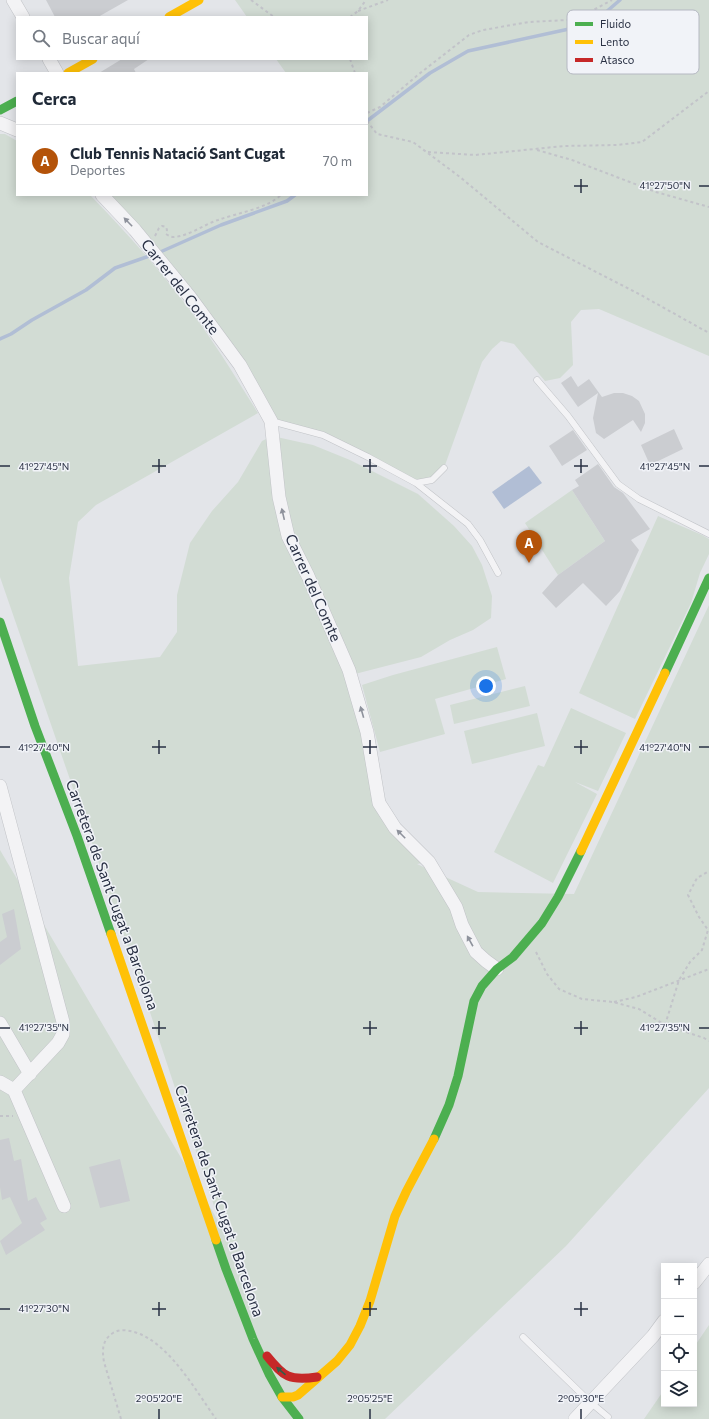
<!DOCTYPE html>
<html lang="es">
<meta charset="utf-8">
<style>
body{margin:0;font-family:Commissioner,sans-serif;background:#f6f6f7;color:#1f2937}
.controls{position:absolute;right:12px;bottom:12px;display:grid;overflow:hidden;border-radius:0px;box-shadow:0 2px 10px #0003}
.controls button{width:36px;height:36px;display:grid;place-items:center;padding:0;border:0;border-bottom:1px solid #e0e1e3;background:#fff;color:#1f2937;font:20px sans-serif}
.you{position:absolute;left:486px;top:686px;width:14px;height:14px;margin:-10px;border:3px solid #fff;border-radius:50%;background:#1a73e8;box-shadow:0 0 0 6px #1a73e833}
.badge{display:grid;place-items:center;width:26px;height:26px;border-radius:50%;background:#b45309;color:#fff;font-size:13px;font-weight:700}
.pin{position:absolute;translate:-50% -33px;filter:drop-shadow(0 1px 2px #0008)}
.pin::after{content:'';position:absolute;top:21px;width:14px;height:12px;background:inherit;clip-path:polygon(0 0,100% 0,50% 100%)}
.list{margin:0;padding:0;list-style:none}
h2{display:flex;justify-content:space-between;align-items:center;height:52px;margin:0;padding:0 16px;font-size:17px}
h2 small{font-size:13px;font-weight:400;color:#747a83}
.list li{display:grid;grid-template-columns:26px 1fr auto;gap:12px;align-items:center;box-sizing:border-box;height:72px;padding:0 16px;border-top:1px solid #e0e1e3}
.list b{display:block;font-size:15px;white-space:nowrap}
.list p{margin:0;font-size:13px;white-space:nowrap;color:#747a83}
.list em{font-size:13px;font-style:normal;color:#747a83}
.icon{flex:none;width:22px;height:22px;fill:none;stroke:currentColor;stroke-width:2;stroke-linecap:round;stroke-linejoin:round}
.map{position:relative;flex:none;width:709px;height:1419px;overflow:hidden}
.search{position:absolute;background:#fff;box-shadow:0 2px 10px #0003;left:16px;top:16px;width:352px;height:44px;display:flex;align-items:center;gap:10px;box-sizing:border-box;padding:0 14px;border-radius:0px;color:#747a83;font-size:15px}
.panel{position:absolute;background:#fff;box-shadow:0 2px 10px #0003;left:16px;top:72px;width:352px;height:124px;border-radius:0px}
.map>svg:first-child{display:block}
.green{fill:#d2dcd4}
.water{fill:#b1bed5}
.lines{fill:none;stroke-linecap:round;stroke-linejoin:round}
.stream{stroke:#b1bed5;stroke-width:3.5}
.building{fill:#cbcdd1}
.lane-casing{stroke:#c1c3c7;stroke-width:7}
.street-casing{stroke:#c1c3c7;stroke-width:14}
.path{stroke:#c2c3c9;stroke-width:2;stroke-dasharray:3 3;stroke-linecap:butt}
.lane{stroke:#f3f3f5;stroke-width:6}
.street{stroke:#f3f3f5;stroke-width:13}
.fast{stroke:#4caf50;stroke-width:9}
.slow{stroke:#ffc107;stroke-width:9}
.jam{stroke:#c62828;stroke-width:9}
.oneway{fill:#8e929c}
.oneway2{fill:#355c48}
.ticks{fill:none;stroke:#293043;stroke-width:1.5}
.labels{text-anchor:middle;stroke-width:3;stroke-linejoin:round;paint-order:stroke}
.street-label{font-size:15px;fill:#293043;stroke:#f1f3f8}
.key{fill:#f1f3f8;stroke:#b5b8c2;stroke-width:1}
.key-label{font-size:11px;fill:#293043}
.ticks-label{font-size:10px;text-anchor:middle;fill:#293043;stroke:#f1f3f8;stroke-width:3;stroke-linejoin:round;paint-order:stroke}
</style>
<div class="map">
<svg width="709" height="1419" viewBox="0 0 709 1419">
<rect width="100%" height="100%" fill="#e3e5e9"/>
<!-- green -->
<path class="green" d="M235 0H709V356L599 309 581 310 571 322 573 365 560 378 545 381 514 344 501 341 492 349 482 362 444 468 432 480 416 483 323 435 271 421 240 365 102 195H367V73H286L276 59H367V17H247Z
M0 134H5L17 141V195H90C123 229 154 263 183 301 211 336 234 375 258 413L96 505 78 522 69 578 78 666 160 657 177 632V595L190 543 212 511 238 482 262 441 272 436 313 445 350 460 418 494 454 526 472 546 482 565 492 596 491 618 473 630 450 640 421 657 351 675 379 803 429 862 417 864 478 892 574 894 709 605V1088L566 1246 385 1419H0V850L220 1224 139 979 0 577Z
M572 490 605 541 558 575 525 523Z
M658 516 702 535 709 539V554L700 573 691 603 635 719 579 693Z
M497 647 506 679 435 699 445 734 380 752 362 685 393 675Z
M525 686 530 706 454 724 450 705Z
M571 708 626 733 598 791 575 782 597 794 553 883 494 852 538 765 544 767Z
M537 713 545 746 472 764 464 731Z
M709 1325V1419H644L664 1390V1404H694V1347Z"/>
<!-- water -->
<path class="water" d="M529 466 542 483 504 509 492 492Z"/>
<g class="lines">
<!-- stream -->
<path class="stream" d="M367 121 430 73 468 51 569 29 598 19 620 0
M158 253 221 225 287 201 295 195
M0 339 11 334 32 320 86 290 115 268 152 255"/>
</g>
<!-- building -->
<path class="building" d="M46 0H128L98 17H55Z
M122 59H149L134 69 136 73H99Z
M571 376 578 387 589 379 602 397 614 393H623L632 396 639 401 645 414V423L641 432 633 420 604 439 596 433 593 418 598 393 578 407 561 383Z
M674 429 683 449 650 465 641 445Z
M573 430 587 450 562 466 549 446Z
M598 464 614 487 623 493 650 529 631 540 639 550 620 591 606 606 583 583 556 608 542 593 558 575 605 541 572 490 579 486 575 480Z
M14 909 21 949 0 965V942L7 937 2 914Z
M9 1138 14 1161 21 1159 28 1201 36 1197 47 1219 40 1223 45 1230 6 1255 0 1241 22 1223 10 1197 2 1200 0 1187V1140Z
M120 1159 130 1201 100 1208 89 1167Z"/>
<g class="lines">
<defs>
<path id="lane" d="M537 380 568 416 618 484 639 499 709 534
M271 421 323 435 368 457 416 483 432 480 444 468
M416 483 468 524 480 540 498 573
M523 1337 590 1402 608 1417"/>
<path id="street" d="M13 0 23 17
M49 59 57 73
M0 123 17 130
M102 195 135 230 190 297 240 365 271 421 279 497 288 536 308 576 349 670 367 732 379 803 395 828 429 862 456 907 462 925 476 952 486 961 497 969
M0 786 63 1022V1034L58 1043 14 1090
M0 1023 30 1074
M0 1082 14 1090 64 1206
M694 1283 709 1264
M575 1419 653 1336 664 1321"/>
</defs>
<!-- lane casing -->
<use href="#lane" class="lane-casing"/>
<!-- street casing -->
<use href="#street" class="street-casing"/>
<!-- path -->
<path class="path" d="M251 0 274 17
M358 11 388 0
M350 17 358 11 366 0
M350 59 355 73
M367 113 380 107 419 74 469 35 483 30 529 22 567 20 586 14 612 0
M367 121 377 134 413 142 460 177 538 242 639 294 709 333
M537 150 572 160 656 192 709 207
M428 152 475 155 564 146 617 145 642 142 709 91
M155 236 159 228 162 226 166 227 167 230 166 234C169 236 171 237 174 237 189 236 203 225 218 220 237 213 266 209 281 195
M536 952 547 974 559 989 582 999 613 1002 639 1009 665 1025 704 1038 709 1041
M614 1002 636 997 709 969
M665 1025 679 980 690 962 702 950 708 930 699 917 688 895 697 878 709 871
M0 1116H13
M121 1419 104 1362C102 1350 102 1340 113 1333 119 1329 127 1330 134 1332 168 1341 196 1391 216 1419"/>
<!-- lane -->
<use href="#lane" class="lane"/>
<!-- street -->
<use href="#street" class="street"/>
<!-- fast -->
<path class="fast" d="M0 110 17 101
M0 622 35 726 77 836 111 934
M665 673 709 578
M434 1139 449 1105 458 1076 474 1001 482 986 497 969 513 957 542 923 558 897 581 851
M216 1240 226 1269 253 1339 269 1374 282 1397 299 1419"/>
<!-- slow -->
<path class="slow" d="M169 17 199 0
M68 73 93 59
M581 851 665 673
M111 934 216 1240
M282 1397H293L298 1395 337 1361 350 1345 360 1326 370 1301 395 1216 406 1192 434 1139"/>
<!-- jam -->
<path class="jam" d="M267 1356C284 1377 289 1381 317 1377"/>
</g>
<!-- one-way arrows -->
<defs><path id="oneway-solid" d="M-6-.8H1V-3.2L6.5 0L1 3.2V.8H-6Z"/></defs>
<g class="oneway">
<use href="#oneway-solid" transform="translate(128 222) rotate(-134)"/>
<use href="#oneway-solid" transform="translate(283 514) rotate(-103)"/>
<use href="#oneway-solid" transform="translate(362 712) rotate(-106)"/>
<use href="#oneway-solid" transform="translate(401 834) rotate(-135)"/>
<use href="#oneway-solid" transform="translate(470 941) rotate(-119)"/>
</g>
<use class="oneway2" href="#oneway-solid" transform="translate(281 1371) rotate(-139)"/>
<!-- ticks -->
<path class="ticks" d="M581 179V193M574 186H588M699 186H709M159 459V473M370 459V473M581 459V473M0 466H10M152 466H166M363 466H377M574 466H588M699 466H709M159 740V754M370 740V754M581 740V754M0 747H10M152 747H166M363 747H377M574 747H588M699 747H709M159 1021V1035M370 1021V1035M581 1021V1035M0 1028H10M152 1028H166M363 1028H377M574 1028H588M699 1028H709M159 1302V1316M370 1302V1316M581 1302V1316M0 1309H10M152 1309H166M363 1309H377M574 1309H588M159 1409V1419M370 1409V1419M581 1409V1419"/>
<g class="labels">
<!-- street labels -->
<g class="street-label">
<text transform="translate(180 287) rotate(52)" y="5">Carrer del Comte</text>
<text transform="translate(313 588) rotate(66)" y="5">Carrer del Comte</text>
<text transform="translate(112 895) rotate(70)" y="5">Carretera de Sant Cugat a Barcelona</text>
<text transform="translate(219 1201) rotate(71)" y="5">Carretera de Sant Cugat a Barcelona</text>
</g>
</g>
<!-- legend -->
<rect x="567" y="10" width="132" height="64" rx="6" class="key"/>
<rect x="575" y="22" width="18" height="4" fill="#4caf50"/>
<rect x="575" y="40" width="18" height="4" fill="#ffc107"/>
<rect x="575" y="58" width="18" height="4" fill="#c62828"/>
<g class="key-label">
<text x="600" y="28">Fluido</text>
<text x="600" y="46">Lento</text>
<text x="600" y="64">Atasco</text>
</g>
<g class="ticks-label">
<text x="665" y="189">41°27'50"N</text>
<text x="44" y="470">41°27'45"N</text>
<text x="665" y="470">41°27'45"N</text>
<text x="44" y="751">41°27'40"N</text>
<text x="665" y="751">41°27'40"N</text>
<text x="44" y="1031">41°27'35"N</text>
<text x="665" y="1031">41°27'35"N</text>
<text x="44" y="1312">41°27'30"N</text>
<text x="159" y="1402">2°05'20"E</text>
<text x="370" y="1402">2°05'25"E</text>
<text x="581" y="1402">2°05'30"E</text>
</g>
</svg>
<div class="controls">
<button>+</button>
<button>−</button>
<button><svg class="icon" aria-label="locate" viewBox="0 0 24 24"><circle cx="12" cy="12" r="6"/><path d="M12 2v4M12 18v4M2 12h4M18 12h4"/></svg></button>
<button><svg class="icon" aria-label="layers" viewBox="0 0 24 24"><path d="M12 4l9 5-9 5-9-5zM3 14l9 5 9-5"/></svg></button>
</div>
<div class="you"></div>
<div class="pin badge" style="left:529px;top:563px">A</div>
<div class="search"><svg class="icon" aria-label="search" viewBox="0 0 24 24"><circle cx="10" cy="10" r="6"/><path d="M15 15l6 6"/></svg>Buscar aquí</div>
<section class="panel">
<h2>Cerca<small></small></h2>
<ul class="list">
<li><span class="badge">A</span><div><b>Club Tennis Natació Sant Cugat</b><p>Deportes</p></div><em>70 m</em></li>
</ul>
</section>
</div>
